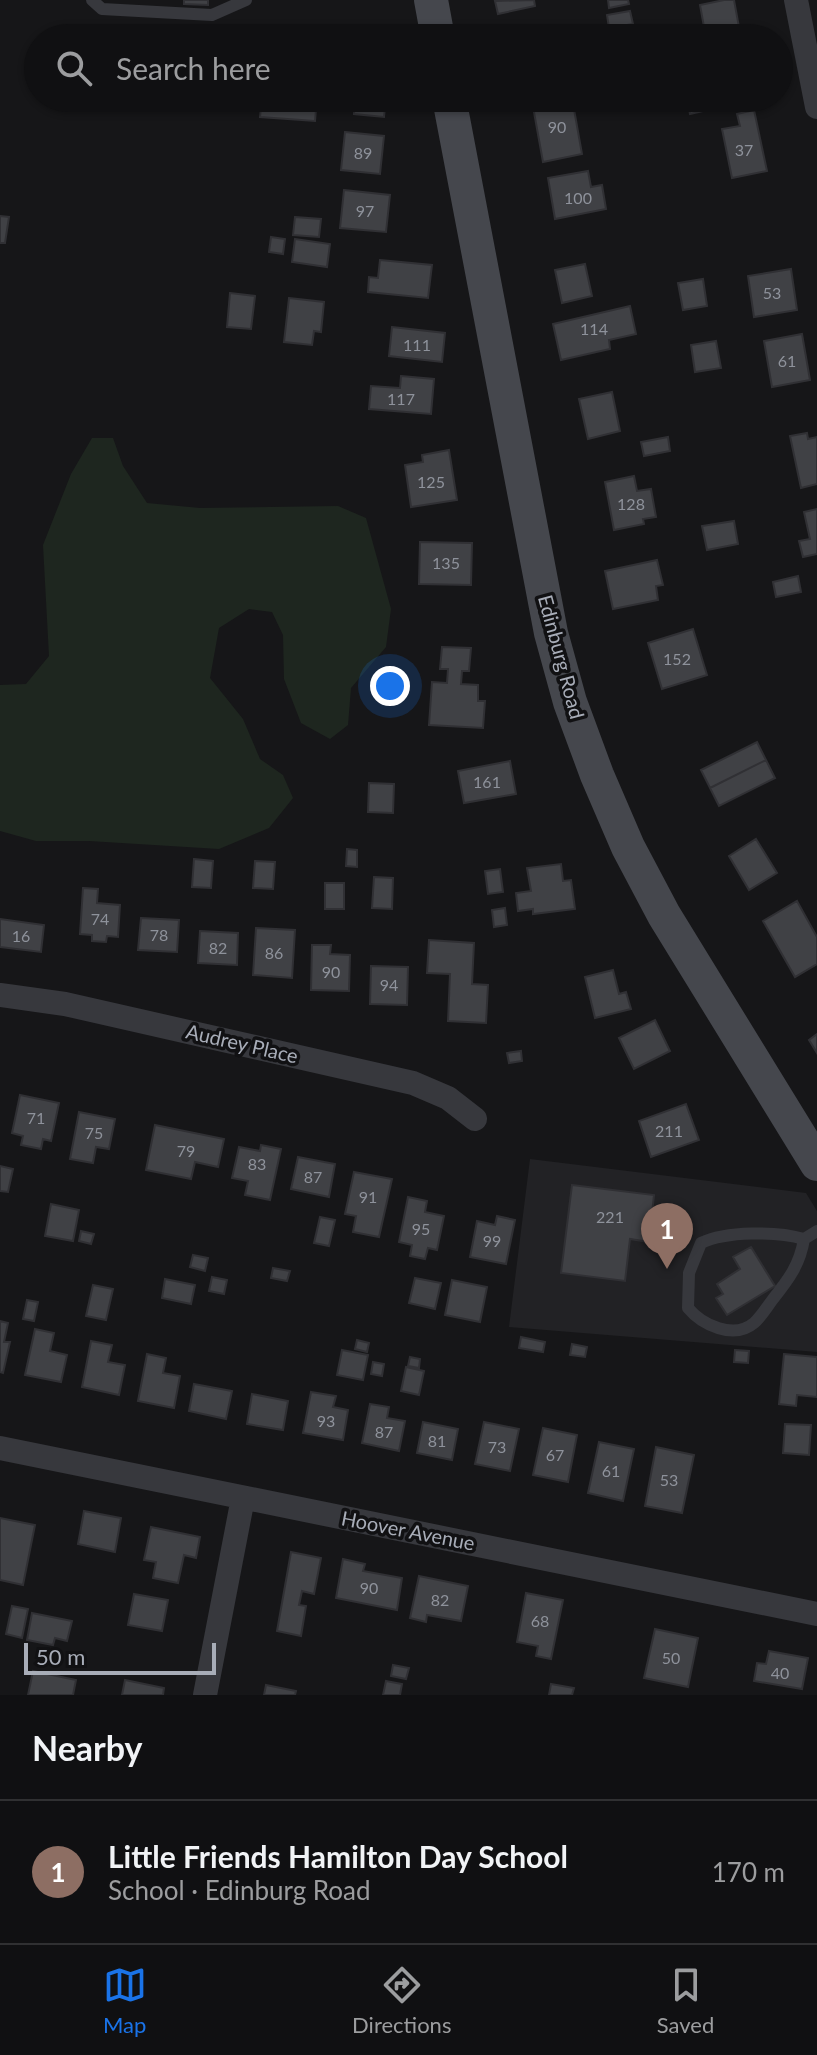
<!DOCTYPE html>
<meta charset="utf-8">
<style>
body{margin:0;font-family:Lato,sans-serif;background:#1e1e20;color:#f1f3f6}
.scale{position:absolute;left:24px;bottom:20px;width:192px;box-sizing:border-box;padding-left:8px;border:4px solid #a8adb8;border-top:0;font-size:22px;line-height:28px;white-space:nowrap;color:#a8adb8;-webkit-text-stroke:6px #111113;paint-order:stroke}
.you{position:absolute;left:390px;top:686px;width:28px;height:28px;margin:-20px;border:6px solid #fff;border-radius:50%;background:#1a73e8;box-shadow:0 0 0 12px #1a73e833}
.badge{display:grid;place-items:center;width:52px;height:52px;border-radius:50%;background:#1a73e8;color:#fff;font-size:26px;font-weight:700}
.pin{position:absolute;translate:-50% -66px;filter:drop-shadow(0 2px 4px #0008)}
.pin::after{content:'';position:absolute;top:42px;width:28px;height:24px;background:inherit;clip-path:polygon(0 0,100% 0,50% 100%)}
.list{margin:0;padding:0;list-style:none}
h2{display:flex;justify-content:space-between;align-items:center;height:104px;margin:0;padding:0 32px;font-size:34px}
h2 small{font-size:26px;font-weight:400;color:#9c9d9f}
.list li{display:grid;grid-template-columns:52px 1fr auto;gap:24px;align-items:center;box-sizing:border-box;height:144px;padding:0 32px;border-top:2px solid #303032}
.list b{display:block;font-size:30px;white-space:nowrap}
.list p{margin:0;font-size:26px;white-space:nowrap;color:#9c9d9f}
.list em{font-size:26px;font-style:normal;color:#9c9d9f}
.icon{flex:none;width:44px;height:44px;fill:none;stroke:currentColor;stroke-width:2;stroke-linecap:round;stroke-linejoin:round}
.map{position:relative;flex:none;width:817px;height:1695px;overflow:hidden}
.search{position:absolute;background:#101012;box-shadow:0 2px 6px #0004;left:24px;right:24px;top:24px;height:88px;display:flex;align-items:center;gap:20px;box-sizing:border-box;padding:0 28px;border-radius:44px;color:#9c9d9f;font-size:30px}
.sheet{height:248px;background:#101012}
nav{display:flex;justify-content:space-around;align-items:center;box-sizing:border-box;height:112px;border-top:2px solid #303032;background:#101012;font-size:22px;color:#9c9d9f}
nav a{display:grid;justify-items:center;gap:4px}
nav .on{color:#1a73e8}
.map>svg:first-child{display:block}
.built{fill:#222225}
.green{fill:#1e261f}
.building{fill:#404145;stroke:#303034;stroke-width:2}
.lines{fill:none;stroke-linecap:round;stroke-linejoin:round}
.lane{stroke:#37383d;stroke-width:12}
.street{stroke:#37383d;stroke-width:24}
.secondary{stroke:#45474d;stroke-width:34}
.labels{text-anchor:middle;stroke-width:7;stroke-linejoin:round;paint-order:stroke}
.number-label{font-size:16px;fill:#8e929b}
.street-label{font-size:20px;fill:#a8adb8;stroke:#111113}
</style>
<div class="map">
<svg width="817" height="1695" viewBox="0 0 817 1695">
<rect width="100%" height="100%" fill="#161618"/>
<!-- built -->
<path class="built" d="M530 1159 806 1193 817 1211V1352L509 1327Z"/>
<!-- green -->
<path class="green" d="M92 438H113L123 466 147 503 200 508 338 506 366 518 391 609 386 647 351 688 348 725 330 739 301 723 284 679 283 635 272 612 249 609 219 628 210 678 243 719 260 759 283 775 293 798 269 828 219 849 89 841H36L0 831V685L26 684 49 656 43 545 71 474Z"/>
<!-- building -->
<path class="building" d="M184 0H208V5L184 4Z
M534 0 535 6 498 14 495 1Z
M608 0H628L629 4 609 8Z
M724 0H734L741 38H706L700 5Z
M630 11 633 24 609 28 607 15Z
M262 98H317L315 121 260 117Z
M355 98H386L384 117 354 114Z
M545 98H572L582 154 543 162 532 101Z
M687 98H714L716 108 690 114Z
M754 110 767 171 732 178 722 129 740 126 737 114Z
M345 132 384 136 380 174 341 170Z
M588 171 591 187 602 185 606 209 555 219 548 178Z
M344 190 390 195 386 232 340 228Z
M0 216 9 217 5 243H0Z
M295 217 321 219 319 237 293 235Z
M271 237 285 239 283 254 269 252Z
M295 239 330 244 327 267 292 262Z
M380 260 432 265 428 298 368 292 369 277 378 278Z
M585 264 592 296 562 303 555 270Z
M791 269 797 310 754 317 748 276Z
M703 279 707 306 683 310 678 283Z
M230 293 255 296 251 329 227 327Z
M289 298 324 302 321 332 314 331 312 345 284 342Z
M630 306 636 334 609 340 610 349 561 360 553 324Z
M392 327 445 333 442 362 389 356Z
M802 334 810 380 772 387 764 341Z
M716 341 721 368 695 372 691 345Z
M401 376 434 379 431 414 369 409 371 386 400 388Z
M612 392 620 431 588 439 579 399Z
M807 433 808 439 817 437V484L801 488 790 436Z
M668 437 670 451 644 456 641 442Z
M449 450 457 500 411 507 405 465 423 462 422 455Z
M634 476 637 491 651 489 656 517 643 519 644 524 614 530 605 482Z
M817 509V554L803 557 799 541 810 539 804 512Z
M734 521 738 544 707 550 702 526Z
M420 542 472 543 471 585 419 584Z
M657 560 663 585 656 586 658 600 613 609 605 571Z
M798 576 801 592 776 597 773 582Z
M693 629 707 675 662 689 648 643Z
M442 647 471 648 469 671H462L461 684 478 685V701H485L483 728 429 725 432 682 447 683 448 669H440Z
M757 742 766 760 710 788 701 770Z
M766 760 775 778 719 806 710 788Z
M510 761 516 794 464 803 458 771Z
M369 783 394 784 393 813 368 812Z
M756 839 777 873 749 890 729 856Z
M347 849 357 850V867L346 866Z
M194 859 213 861 211 888 192 887Z
M255 861 275 862 273 889 253 888Z
M561 864 563 881 571 880 575 909 533 914V909L518 911 516 893 531 891 527 868Z
M500 869 503 892 488 894 485 871Z
M374 877 393 878 392 909 372 908Z
M325 883H344V909H325Z
M83 888 98 889 97 903 120 905 118 937 107 936 106 942 92 941V935L80 934Z
M797 901 817 937V964L795 977 763 921Z
M505 908 507 925 494 927 492 910Z
M141 918 179 920 177 952 138 950Z
M0 919 44 925 41 952 0 947Z
M256 928 295 930 292 978 253 975Z
M200 931 238 933 237 965 198 963Z
M429 940 474 943 472 984 488 985 486 1023 448 1021 450 974 427 973Z
M312 945H331L330 954 350 955 349 991 311 990Z
M371 966 408 967 407 1005 370 1004Z
M613 970 619 994 626 992 631 1009 595 1018 585 977Z
M655 1020 670 1051 634 1069 619 1038Z
M817 1034V1053L809 1040Z
M521 1051 522 1061 509 1063 507 1053Z
M20 1095 59 1103 51 1141 43 1139 41 1149 21 1145 23 1136 12 1133Z
M686 1104 699 1140 651 1157 639 1121Z
M79 1112 115 1119 109 1149 96 1147 93 1163 70 1159Z
M155 1125 224 1139 218 1167 195 1162 191 1179 146 1170Z
M261 1145 281 1149 270 1200 245 1195 248 1181 232 1178 239 1147 260 1151Z
M298 1157 335 1164 329 1197 291 1189Z
M0 1166 13 1169 8 1192 0 1191Z
M354 1172 392 1179 379 1237 353 1232 356 1216 345 1214Z
M572 1185 654 1195 649 1242 630 1239 625 1281 561 1273Z
M408 1197 427 1201 425 1212 444 1216 437 1250 428 1248 425 1259 410 1256 412 1245 399 1242Z
M51 1204 79 1210 73 1241 45 1236Z
M497 1216 515 1220 506 1264 470 1257 477 1221 495 1225Z
M320 1217 335 1220 329 1246 314 1243Z
M81 1231 94 1234 91 1244 79 1241Z
M751 1247 775 1286 727 1315 716 1298 723 1294 717 1284 740 1269 733 1257Z
M193 1255 208 1258 205 1271 190 1267Z
M273 1268 290 1271 287 1281 271 1278Z
M212 1277 227 1280 224 1294 209 1291Z
M415 1278 441 1283 435 1309 409 1303Z
M165 1279 195 1285 191 1304 162 1298Z
M452 1280 487 1287 480 1322 445 1315Z
M93 1285 113 1289 106 1320 86 1316Z
M27 1300 38 1302 34 1321 23 1319Z
M0 1321 8 1323 4 1342H10L3 1373 0 1372Z
M35 1329 54 1333 50 1351 67 1355 61 1382 25 1375Z
M521 1337 545 1342 543 1352 519 1348Z
M357 1340 369 1343 367 1352 355 1349Z
M91 1341 112 1345 108 1362 125 1365 119 1395 82 1387Z
M572 1344 587 1347 585 1357 570 1355Z
M342 1350 368 1355 363 1380 337 1375Z
M735 1350 749 1351 748 1363 734 1362Z
M147 1354 166 1358 163 1373 180 1376 174 1408 138 1401Z
M784 1354 817 1357V1397L797 1395 796 1406 779 1404Z
M410 1357 420 1359 419 1368 408 1366Z
M373 1362 384 1364 382 1376 371 1374Z
M406 1367 424 1371 419 1395 401 1391Z
M194 1384 232 1391 226 1419 189 1411Z
M311 1392 336 1396 333 1407 348 1410 343 1440 303 1433Z
M252 1394 288 1401 283 1430 247 1424Z
M370 1404 389 1407 387 1418 405 1421 399 1451 362 1443Z
M423 1422 458 1429 452 1460 417 1453Z
M484 1422 519 1429 510 1471 475 1464Z
M785 1424 811 1425 809 1455 783 1453Z
M543 1428 577 1435 568 1482 533 1475Z
M599 1442 634 1449 623 1501 588 1493Z
M656 1447 694 1455 682 1513 645 1506Z
M84 1511 121 1518 115 1552 78 1544Z
M0 1518 35 1525 23 1585 0 1580Z
M151 1527 200 1537 196 1558 184 1555 178 1583 153 1578 156 1562 144 1560Z
M291 1552 321 1558 314 1594 302 1591 299 1605 306 1606 301 1636 277 1631Z
M343 1559 365 1564 363 1571 402 1578 397 1610 336 1598Z
M419 1576 468 1586 461 1621 427 1615 426 1622 410 1618Z
M526 1593 563 1600 551 1659 536 1656 538 1646 517 1642Z
M134 1594 168 1600 162 1631 128 1625Z
M12 1606 28 1609 22 1638 6 1634Z
M32 1613 72 1621 67 1641 55 1638 53 1645 27 1640Z
M655 1629 698 1638 688 1687 644 1678Z
M769 1651 808 1658 802 1689 754 1681 757 1663 766 1664Z
M393 1665 409 1668 406 1679 391 1676Z
M33 1671 76 1680 73 1695H28Z
M125 1680 164 1688 163 1695H122Z
M386 1681 402 1684 400 1695H383Z
M551 1684 574 1688 572 1695H549Z
M266 1685 296 1691 295 1695H264Z"/>
<g class="lines">
<!-- lane -->
<path class="lane" d="M92 0 102 9 212 15 246 0
M804 1239C800 1264 789 1279 773 1299 767 1307 761 1317 754 1323 734 1340 702 1325 688 1308L689 1273 701 1243C726 1231 777 1231 804 1239L817 1231"/>
<!-- street -->
<path class="street" d="M796 0 817 107
M0 995 65 1004 413 1083 448 1098 475 1119
M0 1448 817 1614
M205 1695 243 1498"/>
<!-- secondary -->
<path class="secondary" d="M431 0 438 38
M449 98 551 633 570 702 597 775 628 847 664 915 817 1164"/>
</g>
<g class="labels">
<!-- number labels -->
<g class="number-label">
<text x="557" y="133">90</text>
<text x="744" y="156">37</text>
<text x="363" y="159">89</text>
<text x="578" y="204">100</text>
<text x="365" y="217">97</text>
<text x="772" y="299">53</text>
<text x="594" y="335">114</text>
<text x="417" y="351">111</text>
<text x="787" y="367">61</text>
<text x="401" y="405">117</text>
<text x="431" y="488">125</text>
<text x="631" y="510">128</text>
<text x="446" y="569">135</text>
<text x="677" y="665">152</text>
<text x="487" y="788">161</text>
<text x="100" y="925">74</text>
<text x="159" y="941">78</text>
<text x="21" y="942">16</text>
<text x="218" y="954">82</text>
<text x="274" y="959">86</text>
<text x="331" y="978">90</text>
<text x="389" y="991">94</text>
<text x="36" y="1124">71</text>
<text x="669" y="1137">211</text>
<text x="94" y="1139">75</text>
<text x="186" y="1157">79</text>
<text x="257" y="1170">83</text>
<text x="313" y="1183">87</text>
<text x="368" y="1203">91</text>
<text x="610" y="1223">221</text>
<text x="421" y="1235">95</text>
<text x="492" y="1247">99</text>
<text x="326" y="1427">93</text>
<text x="384" y="1438">87</text>
<text x="437" y="1447">81</text>
<text x="497" y="1453">73</text>
<text x="555" y="1461">67</text>
<text x="611" y="1477">61</text>
<text x="669" y="1486">53</text>
<text x="369" y="1594">90</text>
<text x="440" y="1606">82</text>
<text x="540" y="1627">68</text>
<text x="671" y="1664">50</text>
<text x="780" y="1679">40</text>
</g>
<!-- street labels -->
<g class="street-label">
<text transform="translate(561 657) rotate(75)" y="7">Edinburg Road</text>
<text transform="translate(242 1044) rotate(13)" y="7">Audrey Place</text>
<text transform="translate(408 1531) rotate(11)" y="7">Hoover Avenue</text>
</g>
</g>
</svg>
<div class="scale">50 m</div>
<div class="you"></div>
<div class="pin badge" style="left:667px;top:1269px;background:#8d6e63">1</div>
<div class="search"><svg class="icon" aria-label="search" viewBox="0 0 24 24"><circle cx="10" cy="10" r="6"/><path d="M15 15l6 6"/></svg>Search here</div>
</div>
<section class="sheet">
<h2>Nearby<small></small></h2>
<ul class="list">
<li><span class="badge" style="background:#8d6e63">1</span><div><b>Little Friends Hamilton Day School</b><p>School · Edinburg Road</p></div><em>170 m</em></li>
</ul>
</section>
<nav>
<a class="on"><svg class="icon" aria-label="map" viewBox="0 0 24 24"><path d="M3 6l6-2 6 2 6-2v14l-6 2-6-2-6 2zM9 4v14M15 6v14"/></svg>Map</a>
<a><svg class="icon" aria-label="directions" viewBox="0 0 24 24"><path d="M12 3l9 9-9 9-9-9zM9 14v-3h6M13 9l2 2-2 2"/></svg>Directions</a>
<a><svg class="icon" aria-label="saved" viewBox="0 0 24 24"><path d="M7 4h10v16l-5-4-5 4z"/></svg>Saved</a>
</nav>
